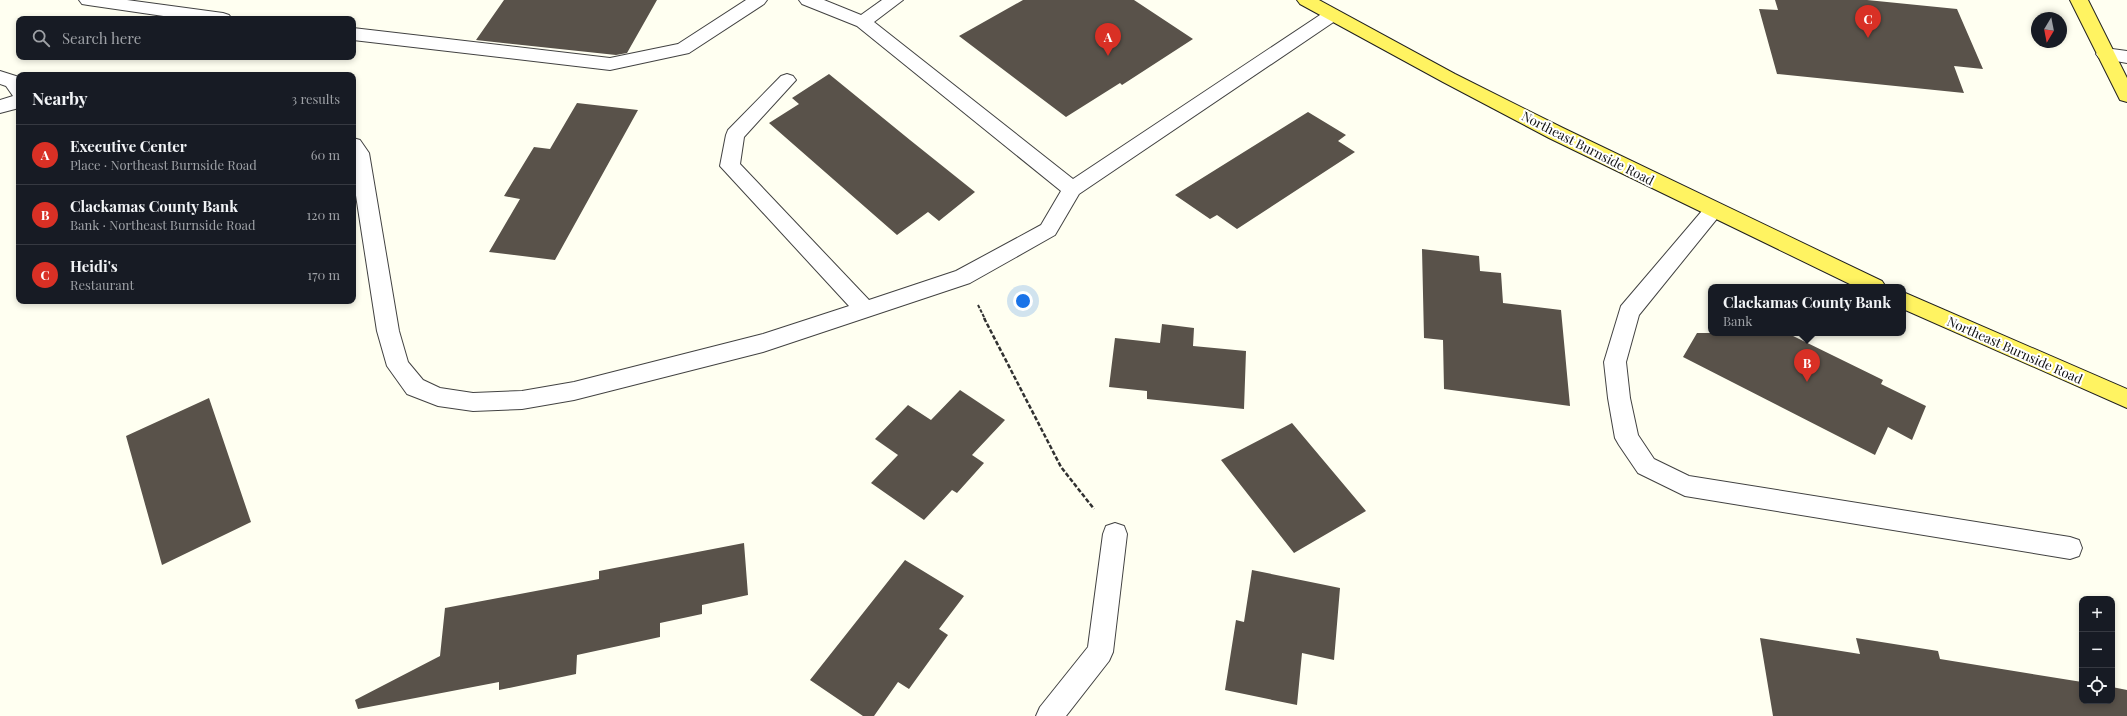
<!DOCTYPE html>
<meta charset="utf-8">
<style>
body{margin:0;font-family:"Playfair Display",serif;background:#20242c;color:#f1f3f6}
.controls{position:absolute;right:12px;bottom:12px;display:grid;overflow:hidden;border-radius:8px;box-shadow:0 2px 6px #0003}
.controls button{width:36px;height:36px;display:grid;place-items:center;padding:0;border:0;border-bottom:1px solid #363941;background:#171b24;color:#f1f3f6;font:20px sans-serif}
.compass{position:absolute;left:2031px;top:12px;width:36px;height:36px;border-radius:50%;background:#171b24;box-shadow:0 2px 6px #0003;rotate:190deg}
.you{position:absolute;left:1023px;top:301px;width:14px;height:14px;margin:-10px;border:3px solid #fff;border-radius:50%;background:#1a73e8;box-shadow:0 0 0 6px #1a73e833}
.badge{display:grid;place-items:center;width:26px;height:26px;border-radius:50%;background:#d93025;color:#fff;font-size:13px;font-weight:700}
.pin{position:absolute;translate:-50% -33px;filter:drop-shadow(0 1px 2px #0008)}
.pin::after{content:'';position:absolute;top:21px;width:14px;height:12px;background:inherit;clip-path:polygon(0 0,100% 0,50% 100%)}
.popup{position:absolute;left:1708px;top:284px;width:198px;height:52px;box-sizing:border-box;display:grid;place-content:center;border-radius:8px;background:#171b24;filter:drop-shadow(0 1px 3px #0005);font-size:13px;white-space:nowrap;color:#9ea1a6}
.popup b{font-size:15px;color:#f1f3f6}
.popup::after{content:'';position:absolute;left:50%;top:100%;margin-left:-8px;border:8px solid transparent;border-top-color:#171b24}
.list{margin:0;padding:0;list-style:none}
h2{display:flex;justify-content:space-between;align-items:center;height:52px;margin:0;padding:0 16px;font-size:17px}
h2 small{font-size:13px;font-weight:400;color:#9ea1a6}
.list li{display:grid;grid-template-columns:26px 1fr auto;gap:12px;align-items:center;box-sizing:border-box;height:60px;padding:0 16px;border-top:1px solid #363941}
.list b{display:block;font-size:15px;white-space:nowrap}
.list p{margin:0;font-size:13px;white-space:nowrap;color:#9ea1a6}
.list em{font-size:13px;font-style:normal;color:#9ea1a6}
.icon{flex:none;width:22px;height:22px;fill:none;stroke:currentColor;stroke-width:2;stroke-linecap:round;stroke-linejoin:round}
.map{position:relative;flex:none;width:2127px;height:716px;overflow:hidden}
.search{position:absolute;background:#171b24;box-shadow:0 2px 6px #0003;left:16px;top:16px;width:340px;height:44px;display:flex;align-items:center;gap:10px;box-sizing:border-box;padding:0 14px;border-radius:8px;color:#9ea1a6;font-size:15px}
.panel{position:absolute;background:#171b24;box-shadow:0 2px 6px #0003;left:16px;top:72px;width:340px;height:232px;border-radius:8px}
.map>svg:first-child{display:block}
.building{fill:#59524a}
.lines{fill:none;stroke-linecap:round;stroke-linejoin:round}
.minor-casing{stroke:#424242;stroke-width:2}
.major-casing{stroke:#202020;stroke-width:2}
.path-far1{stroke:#313131;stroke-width:2;stroke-dasharray:3.5 1.5;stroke-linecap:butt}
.path{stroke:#313131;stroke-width:2.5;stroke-dasharray:4.5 2;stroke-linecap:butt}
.minor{fill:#fff;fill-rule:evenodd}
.major{fill:#fff361;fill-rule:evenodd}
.labels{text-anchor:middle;stroke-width:4;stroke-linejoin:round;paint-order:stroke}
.street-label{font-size:13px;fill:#0f0f0f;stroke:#fff}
</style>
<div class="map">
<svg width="2127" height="716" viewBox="0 0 2127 716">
<rect width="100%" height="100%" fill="#fffff1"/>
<!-- building -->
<path class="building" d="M504 0H657L627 53 616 55 476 40Z
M1023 0H1134L1193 39 1122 85 1120 83 1066 117 959 36Z
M1775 0H1867L1957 9 1983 69 1954 66 1964 93 1777 74 1759 9 1778 10Z
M829 74 910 140 975 192 939 221 928 212 897 235 769 123 799 104 792 98Z
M577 103 638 110 555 260 489 252 520 199 504 196 534 147 550 149Z
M1308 112 1346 135 1338 141 1355 152 1237 229 1217 215 1210 219 1175 195Z
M1422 249 1479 256 1480 271 1501 273 1503 303 1561 310 1570 406 1444 389 1443 340 1424 338Z
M1162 324 1194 328 1193 346 1246 351 1244 409 1147 399V391L1109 387 1115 338 1160 343Z
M1697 333H1787L1883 380 1881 384 1926 406 1912 440 1888 427 1875 455 1683 357Z
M960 390 1005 420 972 455 984 463 957 493 952 490 924 520 871 483 898 455 875 439 908 405 931 420Z
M209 398 251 522 162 565 126 436Z
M1292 423 1366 511 1294 553 1221 460Z
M744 543 748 595 702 605V614L660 623V637L577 655 576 674 499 690V682L358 709 355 700 440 656 445 608 599 579V571Z
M905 560 964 596 939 629 948 635 909 689 898 682 874 716H863L810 680Z
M1252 570 1340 588 1334 660 1302 653 1297 705 1225 690 1236 620 1244 622Z
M1760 638 1860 654 1856 638 1938 651 1940 659 2082 682V701H2112V687L2127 690V716H1773Z"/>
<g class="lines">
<defs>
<path id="minor" d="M79 0H127L223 13 229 15 232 19H184L88 5 82 4Z
M746 0H767L764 4 689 53 610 70 353 40V28L610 58 678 44Z
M799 0H824L861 15 882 0H903L874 22 1073 179 1326 11 1332 9 1338 11 1341 15 1338 19 1079 194 1055 235 970 283 763 352 574 400 522 409 473 411 438 406 407 394 387 366 377 331 353 176V138L360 140 369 153 399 331 408 362 423 380 440 388 473 393 522 391 574 382 763 334 849 306 720 166 726 135 728 130 781 76 787 74 793 76 796 80 744 137 740 164 869 300 956 271 1041 225 1061 191 857 26 802 4Z
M2105 48 2127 51V63L2099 58 2096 54 2099 50Z
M0 71 19 77V108L0 113V100L13 96 6 86 0 84Z
M1714 203 1721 205 1724 210 1639 315 1626 362 1630 398 1638 435 1654 459 1689 476 2070 537 2079 540 2082 548 2079 556 2070 559 1685 496 1638 473 1619 445 1615 438 1608 398 1604 362 1621 306 1707 205Z
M1115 523 1124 526 1127 534 1113 652 1109 661 1066 716H1036L1040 707 1088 647 1103 534 1106 526Z"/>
<path id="major" d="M1297 0H1319L1455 74 1563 128 1882 281 1886 287H1856L1549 138 1443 82 1300 4Z
M2070 0H2088L2127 78V102L2120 100Z
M1903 292 2127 389V408L1903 309Z"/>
</defs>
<!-- minor casing -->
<use href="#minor" class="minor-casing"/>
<!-- major casing -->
<use href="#major" class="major-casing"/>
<!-- path-far1 -->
<path class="path-far1" d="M978 305 985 319"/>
<!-- path -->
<path class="path" d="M984 318 1061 467 1094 509"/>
<!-- minor -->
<use href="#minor" class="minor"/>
<!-- major -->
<use href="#major" class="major"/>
</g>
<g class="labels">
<!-- street labels -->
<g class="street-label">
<text transform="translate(1588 148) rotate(27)" y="5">Northeast Burnside Road</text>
<text transform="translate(2015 350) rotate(24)" y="5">Northeast Burnside Road</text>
</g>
</g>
</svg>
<div class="controls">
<button>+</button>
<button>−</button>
<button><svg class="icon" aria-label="locate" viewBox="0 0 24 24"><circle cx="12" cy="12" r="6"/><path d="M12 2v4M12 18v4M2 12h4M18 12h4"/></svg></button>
</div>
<svg class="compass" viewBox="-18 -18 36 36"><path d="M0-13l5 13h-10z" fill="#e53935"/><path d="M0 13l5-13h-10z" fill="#9ea1a6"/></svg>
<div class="you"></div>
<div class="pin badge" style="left:1108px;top:56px">A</div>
<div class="pin badge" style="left:1807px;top:382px">B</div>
<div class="popup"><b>Clackamas County Bank</b>Bank</div>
<div class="pin badge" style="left:1868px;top:38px">C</div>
<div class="search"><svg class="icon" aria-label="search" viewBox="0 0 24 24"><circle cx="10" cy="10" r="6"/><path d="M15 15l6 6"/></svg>Search here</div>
<section class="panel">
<h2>Nearby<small>3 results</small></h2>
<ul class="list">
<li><span class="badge">A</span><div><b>Executive Center</b><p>Place · Northeast Burnside Road</p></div><em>60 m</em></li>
<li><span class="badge">B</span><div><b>Clackamas County Bank</b><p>Bank · Northeast Burnside Road</p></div><em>120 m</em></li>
<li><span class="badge">C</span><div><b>Heidi's</b><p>Restaurant</p></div><em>170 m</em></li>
</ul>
</section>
</div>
